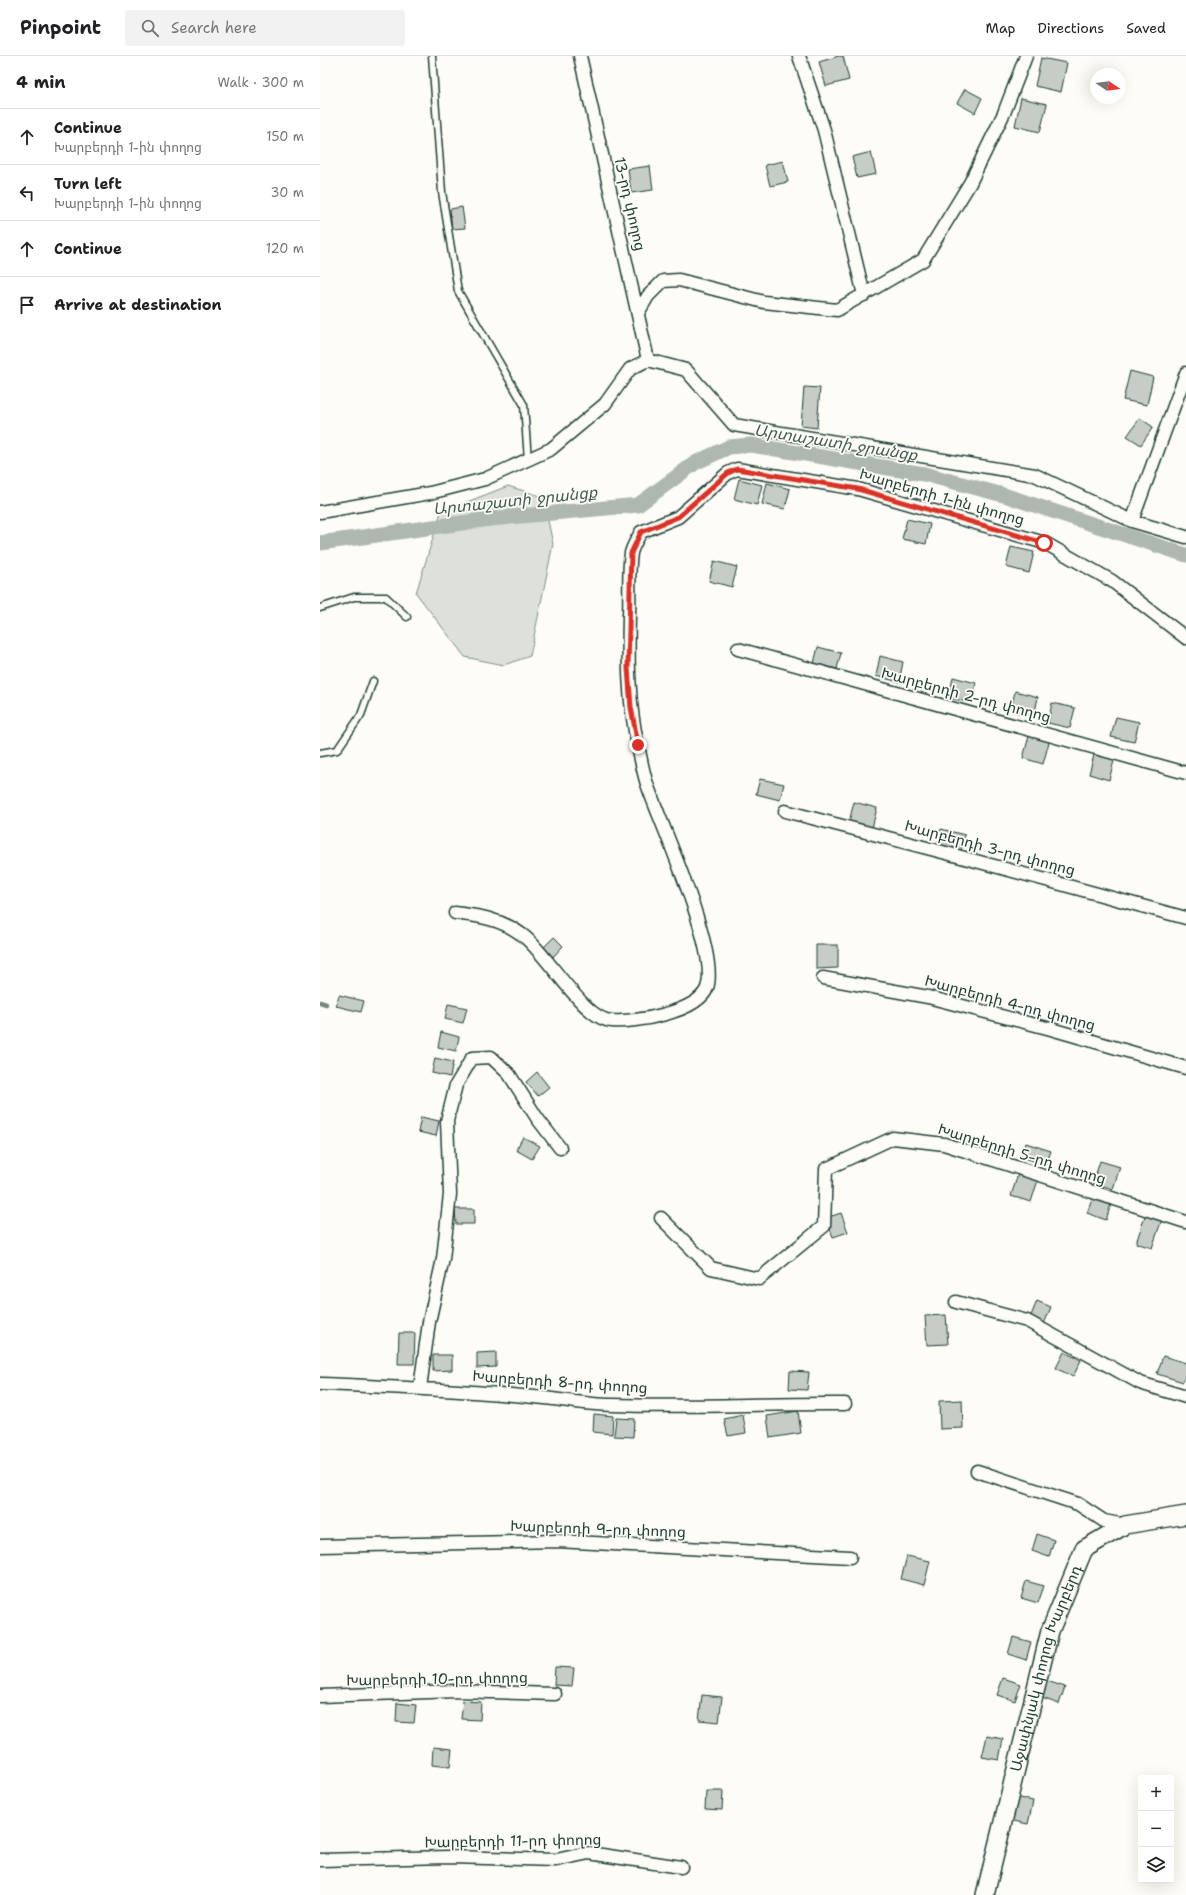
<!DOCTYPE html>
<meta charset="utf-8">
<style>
body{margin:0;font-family:"Shantell Sans","Noto Sans Armenian",sans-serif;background:#f2f2f2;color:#202124}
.controls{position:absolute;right:12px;bottom:12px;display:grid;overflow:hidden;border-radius:4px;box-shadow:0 4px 16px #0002}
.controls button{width:36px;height:36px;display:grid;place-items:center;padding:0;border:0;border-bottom:1px solid #e0e0e0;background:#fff;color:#202124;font:20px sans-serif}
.compass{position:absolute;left:770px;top:12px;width:36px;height:36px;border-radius:50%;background:#fff;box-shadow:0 4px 16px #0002;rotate:103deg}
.stop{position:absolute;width:12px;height:12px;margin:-9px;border:3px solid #d93025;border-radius:50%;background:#fff}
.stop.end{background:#d93025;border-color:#fff;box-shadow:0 1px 4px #0008}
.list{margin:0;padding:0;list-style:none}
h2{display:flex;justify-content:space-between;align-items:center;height:52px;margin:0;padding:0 16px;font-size:17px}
h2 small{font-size:13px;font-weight:400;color:#757577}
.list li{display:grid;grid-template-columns:26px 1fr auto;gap:12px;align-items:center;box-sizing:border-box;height:56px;padding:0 16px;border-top:1px solid #e0e0e0}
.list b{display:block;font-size:15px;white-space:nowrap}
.list p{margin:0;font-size:13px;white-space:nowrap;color:#757577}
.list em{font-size:13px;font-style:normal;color:#757577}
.icon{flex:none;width:22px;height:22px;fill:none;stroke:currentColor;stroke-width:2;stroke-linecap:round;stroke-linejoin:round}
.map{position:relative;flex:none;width:866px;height:1839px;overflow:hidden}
header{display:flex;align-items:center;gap:24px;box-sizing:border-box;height:56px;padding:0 20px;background:#fff;border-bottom:1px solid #e0e0e0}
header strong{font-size:19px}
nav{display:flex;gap:22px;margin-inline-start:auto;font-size:14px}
.search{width:280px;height:36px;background:#f2f2f2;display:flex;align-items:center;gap:10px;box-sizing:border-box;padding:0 14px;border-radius:4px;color:#757577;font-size:15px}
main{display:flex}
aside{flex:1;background:#fff}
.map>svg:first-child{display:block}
.green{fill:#dde0db;stroke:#7e8e88}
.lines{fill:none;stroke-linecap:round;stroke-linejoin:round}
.stream{stroke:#75877f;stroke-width:4.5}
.canal{stroke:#aeb8b1;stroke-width:15}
.building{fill:#c6cdc7;stroke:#1f3d34}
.lane-casing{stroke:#1f3d34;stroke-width:9}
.street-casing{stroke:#1f3d34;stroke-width:15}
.secondary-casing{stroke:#1f3d34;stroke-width:20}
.lane{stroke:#fdfcf7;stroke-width:6}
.street{stroke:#fdfcf7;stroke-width:12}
.secondary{stroke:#fdfcf7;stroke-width:17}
.route{stroke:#d93025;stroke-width:5}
.labels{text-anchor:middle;stroke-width:3.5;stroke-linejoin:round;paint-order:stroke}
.street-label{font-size:15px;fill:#1f3d34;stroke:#fdfcf7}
.water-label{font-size:16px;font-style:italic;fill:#435c53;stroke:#fdfcf7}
</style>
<header>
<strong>Pinpoint</strong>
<div class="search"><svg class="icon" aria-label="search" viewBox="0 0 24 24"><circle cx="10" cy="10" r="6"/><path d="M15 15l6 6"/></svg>Search here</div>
<nav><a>Map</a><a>Directions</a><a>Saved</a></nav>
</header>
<main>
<aside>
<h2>4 min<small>Walk · 300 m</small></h2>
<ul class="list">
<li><svg class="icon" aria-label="ahead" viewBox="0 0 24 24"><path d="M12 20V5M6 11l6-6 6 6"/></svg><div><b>Continue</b><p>Խարբերդի 1-ին փողոց</p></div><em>150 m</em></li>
<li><svg class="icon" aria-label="left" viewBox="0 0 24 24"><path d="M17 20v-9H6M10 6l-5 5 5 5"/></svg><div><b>Turn left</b><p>Խարբերդի 1-ին փողոց</p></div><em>30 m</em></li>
<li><svg class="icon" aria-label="ahead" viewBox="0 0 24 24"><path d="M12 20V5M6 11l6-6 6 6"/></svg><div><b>Continue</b></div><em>120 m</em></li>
<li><svg class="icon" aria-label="arrive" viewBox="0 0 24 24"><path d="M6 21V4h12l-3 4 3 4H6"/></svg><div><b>Arrive at destination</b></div></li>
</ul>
</aside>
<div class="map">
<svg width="866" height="1839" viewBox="0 0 866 1839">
<rect width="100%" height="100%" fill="#fdfcf7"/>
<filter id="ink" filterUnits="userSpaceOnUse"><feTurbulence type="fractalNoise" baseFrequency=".025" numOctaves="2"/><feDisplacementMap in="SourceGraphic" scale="8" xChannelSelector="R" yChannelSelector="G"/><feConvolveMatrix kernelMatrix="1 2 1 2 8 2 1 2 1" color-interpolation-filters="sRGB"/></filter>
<g filter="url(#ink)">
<!-- green -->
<path class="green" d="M188 430 223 441 233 488 210 600 184 609 145 601 96 537 121 456Z"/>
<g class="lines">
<!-- stream -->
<path class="stream" d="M0 946 6 948"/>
<!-- canal -->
<path class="canal" d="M0 487 170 463 318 449 375 407 409 391 431 389 604 418 687 440 866 499"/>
</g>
<!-- building -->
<path class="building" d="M519 0H523L529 24 506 30 499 6Z
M721 2 747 7 741 36 715 30Z
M645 33 662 42 655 57 637 47Z
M701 42 727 48 720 76 695 70Z
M551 96 556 118 537 122 532 101Z
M463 105 468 126 450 130 445 109Z
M330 110 333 134 311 137 308 113Z
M142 151 145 172 132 173 130 153Z
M810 315 833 321 827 349 803 344Z
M484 331 500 332 497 372 481 370Z
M820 362 833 371 821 389 807 380Z
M419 423 442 429 437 449 414 443Z
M447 427 470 433 465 453 442 448Z
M587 463 610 468 606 488 582 483Z
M691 491 714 496 709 517 686 511Z
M394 505 417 511 412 531 389 525Z
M498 591 521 597 517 613 494 607Z
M560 600 583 606 579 626 556 620Z
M633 621 656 627 652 647 629 642Z
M695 635 718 641 714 661 691 655Z
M732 647 755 652 750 672 728 667Z
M796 661 819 666 814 686 791 681Z
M709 680 729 686 723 708 703 702Z
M775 695 795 701 789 724 769 718Z
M440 723 464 728 460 744 436 738Z
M534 746 557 752 552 772 529 766Z
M621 773 645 779 641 794 618 788Z
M234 881 243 890 233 901 224 891Z
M496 889H518V912L496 913Z
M19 939 44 945 41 956 16 950Z
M128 948 147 952 143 967 125 963Z
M121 976 139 981 136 995 118 991Z
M115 1002 133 1006 130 1021 112 1017Z
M217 1016 229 1031 218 1040 206 1026Z
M101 1061 119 1065 116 1080 98 1076Z
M203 1081 220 1090 212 1103 196 1094Z
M706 1087 731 1095 726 1109 701 1101Z
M780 1105 800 1111 793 1133 773 1127Z
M698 1118 718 1124 711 1146 691 1140Z
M773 1141 791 1148 786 1164 767 1157Z
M135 1153H154V1168H136Z
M521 1157 528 1176 513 1181 506 1162Z
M826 1157 842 1163 832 1192 816 1187Z
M717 1245 731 1251 724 1268 710 1262Z
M626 1259 628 1288 607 1289 605 1260Z
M79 1277H95L94 1308H78Z
M176 1296V1311L157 1312V1297Z
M744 1296 761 1304 753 1321 736 1312Z
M113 1299H132V1314L113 1315Z
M843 1300 866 1307V1317L863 1326 837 1318Z
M470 1315 489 1316 487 1334 469 1333Z
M642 1344 643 1372 620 1373 619 1345Z
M478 1355 481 1377 450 1382 447 1360Z
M274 1358 293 1360 292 1378 273 1376Z
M423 1359 426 1377 408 1380 404 1363Z
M296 1362 314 1363 313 1381 294 1380Z
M717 1478 734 1484 729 1501 712 1495Z
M587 1500 610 1505 604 1529 581 1523Z
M706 1525 724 1530 718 1547 701 1542Z
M693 1581 711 1586 706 1604 688 1598Z
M235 1611 254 1612 252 1630 234 1629Z
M683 1622 701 1628 695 1645 677 1639Z
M727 1625 745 1631 739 1648 722 1642Z
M382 1639 402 1641 399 1666 379 1664Z
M143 1645 161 1646 160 1664 141 1663Z
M77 1647 96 1649 94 1667 76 1666Z
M667 1680 683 1683 679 1704 662 1701Z
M113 1691 132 1693 130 1711 112 1709Z
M386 1735H403L402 1754 385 1753Z
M694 1741 713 1745 708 1768 689 1764Z"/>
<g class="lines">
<defs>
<path id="lane" d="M112 0 122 136 138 235 204 349 208 404
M0 552 34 541H66L87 561
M0 697 17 694 41 659 53 625"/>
<path id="street" d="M260 0 328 304
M479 0 504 74 544 239
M318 257 328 240 343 225 359 224 444 246 517 254 603 204 650 127 684 57 706 0
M0 456 110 437 165 423 231 393 285 348 310 313 328 304 366 314 414 369 715 419 812 465 866 481
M812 465 866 317
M418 593 866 717
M465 755 630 798 866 862
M135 857C159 860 181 863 201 878 227 896 263 964 292 965 315 967 378 956 387 932 400 896 341 769 327 728 323 716 321 703 318 690 308 647 308 603 309 559 310 539 308 516 311 497 313 489 318 482 321 476L358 461 408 417 417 413 538 433 725 487 792 525 866 582
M503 922 608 941 731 973 866 1012
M341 1162 391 1212 439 1223 504 1170 506 1113 573 1082 624 1088 866 1166
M636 1246 707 1265 820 1327 866 1341
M0 1328C71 1331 143 1334 214 1341 240 1343 266 1349 292 1349 370 1352 448 1347 525 1348
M100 1332 109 1266 123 1203 130 1138 127 1065 136 1029 152 1002 171 1001 189 1018 217 1062 240 1092
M657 1415 758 1448 784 1465 805 1469
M0 1490 237 1485 530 1501
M0 1640 136 1635 235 1638
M0 1804 129 1801 236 1804 269 1797 361 1811"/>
<g id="secondary">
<path id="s1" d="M665 1839 730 1575 764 1493 805 1469 866 1459"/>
</g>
</defs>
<!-- lane casing -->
<use href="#lane" class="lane-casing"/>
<!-- street casing -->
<use href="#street" class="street-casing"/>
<!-- secondary casing -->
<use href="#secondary" class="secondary-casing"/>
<!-- lane -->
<use href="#lane" class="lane"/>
<!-- street -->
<use href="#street" class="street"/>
<!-- secondary -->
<use href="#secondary" class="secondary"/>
</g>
</g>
<g class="lines" filter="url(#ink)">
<!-- route -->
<path class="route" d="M318 689 311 651 308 612 311 497 321 476 358 461 408 417 417 413 538 433 724 487"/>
</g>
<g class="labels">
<!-- street labels -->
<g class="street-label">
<text transform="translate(310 148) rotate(77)" y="5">13-րդ փողոց</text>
<text transform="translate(622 441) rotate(16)" y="5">Խարբերդի 1-ին փողոց</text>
<text transform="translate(646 639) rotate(15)" y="5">Խարբերդի 2-րդ փողոց</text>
<text transform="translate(670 792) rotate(15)" y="5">Խարբերդի 3-րդ փողոց</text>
<text transform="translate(690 947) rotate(15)" y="5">Խարբերդի 4-րդ փողոց</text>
<text transform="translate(702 1098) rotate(17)" y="5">Խարբերդի 5-րդ փողոց</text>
<text transform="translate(240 1326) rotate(4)" y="5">Խարբերդի 8-րդ փողոց</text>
<text transform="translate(278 1473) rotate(2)" y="5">Խարբերդի 9-րդ փողոց</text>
<text dy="5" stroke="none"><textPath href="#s1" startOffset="235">Աջափնյակ փողոց Խարբերդ</textPath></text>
<text transform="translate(117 1623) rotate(-1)" y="5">Խարբերդի 10-րդ փողոց</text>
<text transform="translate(193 1785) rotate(-1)" y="5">Խարբերդի 11-րդ փողոց</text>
</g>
<!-- water labels -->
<g class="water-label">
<text transform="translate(516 386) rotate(9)" y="6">Արտաշատի ջրանցք</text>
<text transform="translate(195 444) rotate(-6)" y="6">Արտաշատի ջրանցք</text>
</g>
</g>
</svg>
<div class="controls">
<button>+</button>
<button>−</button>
<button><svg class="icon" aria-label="layers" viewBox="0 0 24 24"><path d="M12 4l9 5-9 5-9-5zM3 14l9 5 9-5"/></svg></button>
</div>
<svg class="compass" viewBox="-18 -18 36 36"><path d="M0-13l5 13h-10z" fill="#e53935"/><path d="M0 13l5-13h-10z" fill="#757577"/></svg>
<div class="stop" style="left:724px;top:487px"></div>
<div class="stop end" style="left:318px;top:689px"></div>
</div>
</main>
